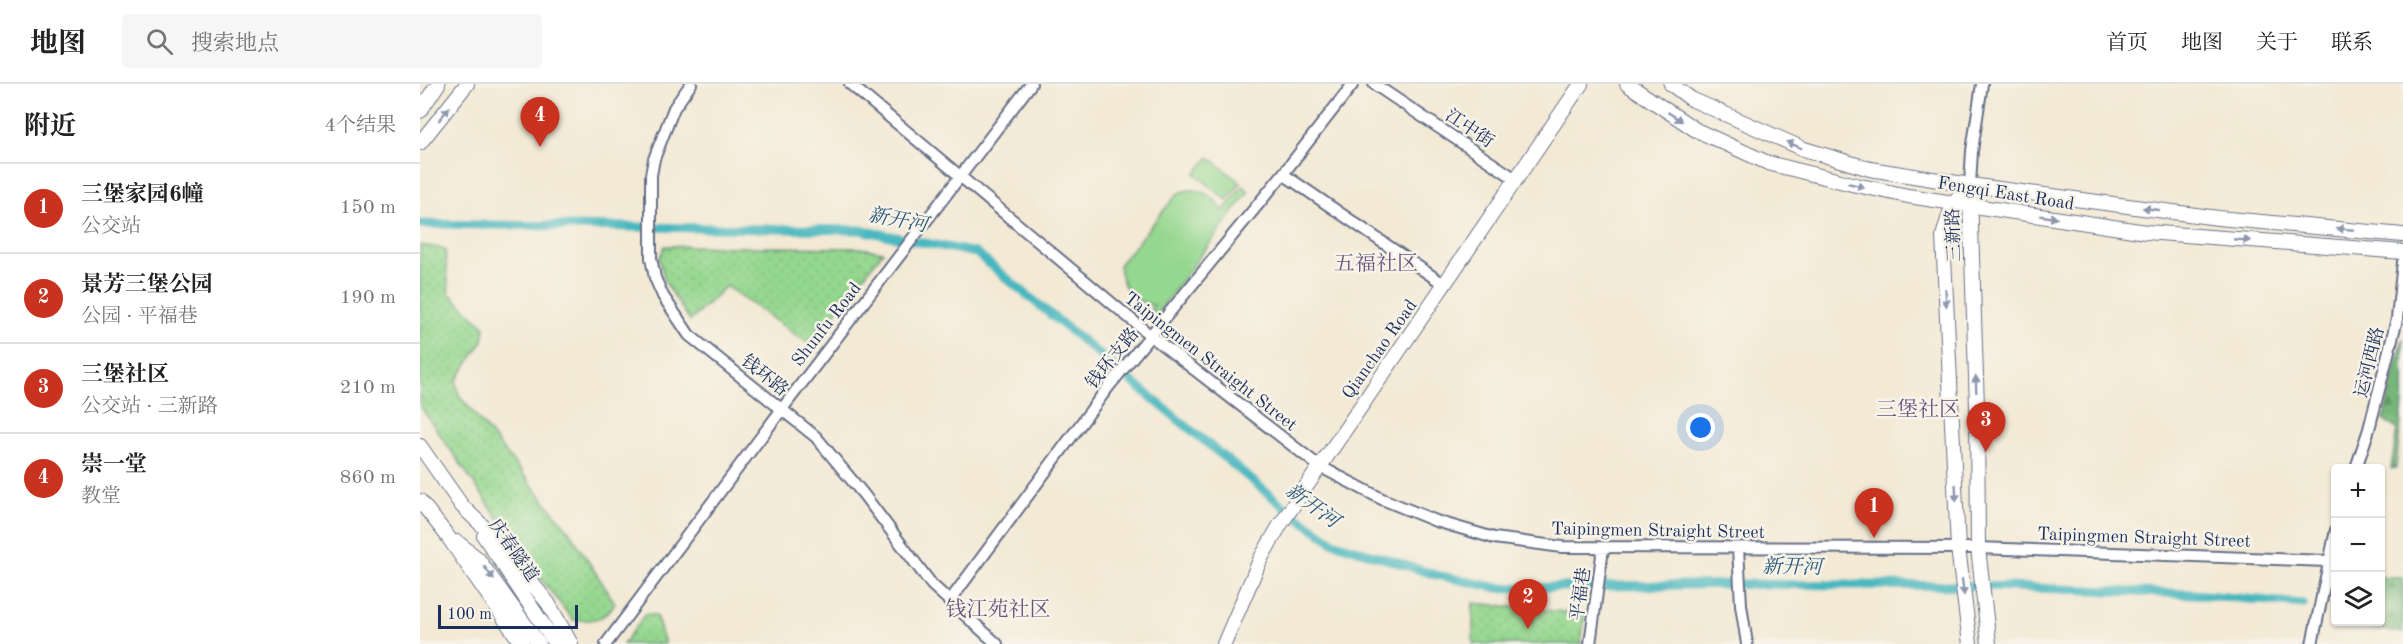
<!DOCTYPE html>
<html lang="zh">
<meta charset="utf-8">
<style>
body{margin:0;font-family:"Old Standard TT","Noto Serif SC",serif;background:#f6f6f6;color:#222}
.controls{position:absolute;right:18px;bottom:18px;display:grid;overflow:hidden;border-radius:6px;box-shadow:0 2px 4px #0004}
.controls button{width:54px;height:54px;display:grid;place-items:center;padding:0;border:0;border-bottom:2px solid #e0e0e0;background:#fff;color:#222;font:30px sans-serif}
.scale{position:absolute;left:18px;bottom:15px;width:140px;box-sizing:border-box;padding-left:6px;border:3px solid #1b2f5e;border-top:0;font-size:16px;line-height:21px;white-space:nowrap;color:#1b2f5e;-webkit-text-stroke:4px #f7f3e8;paint-order:stroke}
.you{position:absolute;left:1281px;top:344px;width:21px;height:21px;margin:-15px;border:4px solid #fff;border-radius:50%;background:#1a73e8;box-shadow:0 0 0 9px #1a73e833}
.badge{display:grid;place-items:center;width:39px;height:39px;border-radius:50%;background:#c8321e;color:#fff;font-size:20px;font-weight:700}
.pin{position:absolute;translate:-50% -50px;filter:drop-shadow(0 2px 3px #0008)}
.pin::after{content:'';position:absolute;top:32px;width:21px;height:18px;background:inherit;clip-path:polygon(0 0,100% 0,50% 100%)}
.list{margin:0;padding:0;list-style:none}
h2{display:flex;justify-content:space-between;align-items:center;height:78px;margin:0;padding:0 24px;font-size:26px}
h2 small{font-size:20px;font-weight:400;color:#767676}
.list li{display:grid;grid-template-columns:39px 1fr auto;gap:18px;align-items:center;box-sizing:border-box;height:90px;padding:0 24px;border-top:2px solid #e0e0e0}
.list b{display:block;font-size:22px;white-space:nowrap}
.list p{margin:0;font-size:20px;white-space:nowrap;color:#767676}
.list em{font-size:20px;font-style:normal;color:#767676}
.icon{flex:none;width:33px;height:33px;fill:none;stroke:currentColor;stroke-width:2;stroke-linecap:round;stroke-linejoin:round}
.map{position:relative;flex:none;width:1983px;height:560px;overflow:hidden}
header{display:flex;align-items:center;gap:36px;box-sizing:border-box;height:84px;padding:0 30px;background:#fff;border-bottom:2px solid #e0e0e0}
header strong{font-size:28px}
nav{display:flex;gap:33px;margin-inline-start:auto;font-size:21px}
.search{width:420px;height:54px;background:#f6f6f6;display:flex;align-items:center;gap:15px;box-sizing:border-box;padding:0 21px;border-radius:6px;color:#767676;font-size:22px}
main{display:flex}
aside{flex:1;background:#fff}
.map>svg:first-child{display:block}
.forest{fill:url(#forest-firs);stroke:#49746c;stroke-width:1.5}
.park{fill:url(#park-dots);stroke:#588376;stroke-width:1.5}
.pitch{fill:#94d78e;stroke:#588376;stroke-width:1.5}
.lines{fill:none;stroke-linecap:round;stroke-linejoin:round}
.canal{stroke:#48b7bf;stroke-width:9}
.minor-casing{stroke:#677087;stroke-width:14}
.major-casing{stroke:#677087;stroke-width:16}
.minor{stroke:#fff;stroke-width:10}
.major{stroke:#fff;stroke-width:14}
.oneway{fill:#8d97ae}
.labels{text-anchor:middle;stroke-width:5;stroke-linejoin:round;paint-order:stroke}
.street-label{font-size:18px;fill:#1b2f5e;stroke:#f7f3e8}
.water-label{font-size:20px;font-style:italic;fill:#28587b;stroke:#f7f3e8}
.quarter-label{font-size:21px;fill:#63577f;stroke:#f7f3e8}
</style>
<header>
<strong>地图</strong>
<div class="search"><svg class="icon" aria-label="search" viewBox="0 0 24 24"><circle cx="10" cy="10" r="6"/><path d="M15 15l6 6"/></svg>搜索地点</div>
<nav><a>首页</a><a>地图</a><a>关于</a><a>联系</a></nav>
</header>
<main>
<aside>
<h2>附近<small>4个结果</small></h2>
<ul class="list">
<li><span class="badge">1</span><div><b>三堡家园6幢</b><p>公交站</p></div><em>150 m</em></li>
<li><span class="badge">2</span><div><b>景芳三堡公园</b><p>公园 · 平福巷</p></div><em>190 m</em></li>
<li><span class="badge">3</span><div><b>三堡社区</b><p>公交站 · 三新路</p></div><em>210 m</em></li>
<li><span class="badge">4</span><div><b>崇一堂</b><p>教堂</p></div><em>860 m</em></li>
</ul>
</aside>
<div class="map">
<svg width="1983" height="560" viewBox="0 0 1983 560">
<defs>
<pattern id="forest-firs" width="22" height="20" patternUnits="userSpaceOnUse" patternTransform="scale(1.5)"><rect width="22" height="20" fill="#77b879"/><path d="M5 1l3.5 6h-7zM16 11l3.5 6h-7z" fill="#619666"/></pattern>
<pattern id="park-dots" width="8" height="8" patternUnits="userSpaceOnUse" patternTransform="scale(1.5)"><rect width="8" height="8" fill="#94d78e"/><path d="M2 2h.1M6 6h.1" fill="none" stroke="#7fb97d" stroke-width="1.8" stroke-linecap="round"/></pattern>
</defs>
<rect width="100%" height="100%" fill="#f7f3e8"/>
<filter id="ink" filterUnits="userSpaceOnUse"><feTurbulence type="fractalNoise" baseFrequency=".0167" numOctaves="2"/><feDisplacementMap in="SourceGraphic" scale="12" xChannelSelector="R" yChannelSelector="G"/><feConvolveMatrix kernelMatrix="1 2 1 2 8 2 1 2 1" color-interpolation-filters="sRGB"/></filter>
<filter id="wash" filterUnits="userSpaceOnUse"><feTurbulence type="fractalNoise" baseFrequency=".008" numOctaves="4" result="noise"/><feDisplacementMap in="SourceGraphic" scale="24" xChannelSelector="R" yChannelSelector="G"/><feGaussianBlur stdDeviation="1.35" result="paint"/><feColorMatrix in="noise" values="0 0 0 0 0 0 0 0 0 0 0 0 0 0 0 0 0 1.4 0 .05"/><feComposite in="paint" operator="in"/></filter>
<g filter="url(#wash)">
<rect width="100%" height="100%" fill="#f3e9d4"/>
<!-- forest -->
<path class="forest" d="M1983 254V317L1976 384 1971 385 1977 345 1963 336Z
M1961 493 1983 494V549L1920 539 1960 538Z"/>
<!-- park -->
<path class="park" d="M0 161 25 165 29 209 65 243 63 257 36 297 39 311 149 447 195 519C184 537 172 537 153 536L117 490 0 322Z
M245 162 441 164 463 168 390 261 306 202 270 237 245 198 239 174Z
M1053 519 1165 530 1161 560H1053Z
M225 530 236 531 245 560H203Z"/>
<!-- pitch -->
<path class="pitch" d="M789 73 821 99 807 116 775 90Z
M823 102 829 107 736 231 730 226 734 221C712 220 701 202 699 181L757 110C775 100 794 110 803 127Z"/>
<g class="lines">
<!-- canal -->
<path class="canal" d="M0 140 440 146 556 169 873 430 913 458 1016 491 1079 504 1321 500 1565 502 1773 510 1883 520"/>
</g>
</g>
<g filter="url(#ink)">
<g class="lines">
<defs>
<path id="minor" d="M271 0 254 24 234 75 231 91V174L235 194 243 212 269 251 396 353 444 411 512 501 577 560
M430 0 731 252 899 382 962 415 1016 437 1074 454 1142 463 1558 464 1908 477
M954 0 1097 96
M863 90 1025 201
M1550 101 1552 67 1562 0
M1936 384 1949 345 1977 235 1983 178
M1318 464 1321 521 1327 560
M529 518 689 302 863 90 933 0
M186 560 362 325 611 0
M1170 560 1183 464
M1892 560 1916 446"/>
<path id="major" d="M1207 0 1276 46 1348 79 1436 101 1488 112 1726 148 1983 168
M1251 0 1271 15 1384 65 1450 85 1550 101 1798 134 1983 151
M0 27 18 0
M0 59 47 0
M1550 101 1533 119 1523 152 1538 464 1550 560
M1550 112 1557 323 1558 464 1569 560
M0 362 42 422 76 455 128 519 151 560
M0 417 26 450 102 560
M64 452 136 560
M37 458 58 475 119 560
M804 560 841 474 860 441 1161 0"/>
</defs>
<!-- minor casing -->
<use href="#minor" class="minor-casing"/>
<!-- major casing -->
<use href="#major" class="major-casing"/>
<!-- minor -->
<use href="#minor" class="minor"/>
<!-- major -->
<use href="#major" class="major"/>
</g>
<!-- one-way arrows -->
<defs><path id="oneway-solid" d="M-6-.8H1V-3.2L6.5 0L1 3.2V.8H-6Z" transform="scale(1.5)"/></defs>
<g class="oneway">
<use href="#oneway-solid" transform="translate(24 30) rotate(-52)"/>
<use href="#oneway-solid" transform="translate(1255 33) rotate(33)"/>
<use href="#oneway-solid" transform="translate(1374 61) rotate(-157)"/>
<use href="#oneway-solid" transform="translate(1436 101) rotate(13)"/>
<use href="#oneway-solid" transform="translate(1731 125) rotate(-172)"/>
<use href="#oneway-solid" transform="translate(1629 133) rotate(9)"/>
<use href="#oneway-solid" transform="translate(1925 145) rotate(-175)"/>
<use href="#oneway-solid" transform="translate(1822 156) rotate(5)"/>
<use href="#oneway-solid" transform="translate(1526 214) rotate(87)"/>
<use href="#oneway-solid" transform="translate(1556 300) rotate(-92)"/>
<use href="#oneway-solid" transform="translate(1536 409) rotate(87)"/>
<use href="#oneway-solid" transform="translate(69 489) rotate(54)"/>
<use href="#oneway-solid" transform="translate(1543 503) rotate(83)"/>
</g>
</g>
<g class="labels">
<!-- street labels -->
<g class="street-label">
<text transform="translate(1050 44) rotate(34)" y="6">江中街</text>
<text transform="translate(1586 109) rotate(9)" y="6">Fengqi East Road</text>
<text transform="translate(1533 151) rotate(-92)" y="6">三新路</text>
<text transform="translate(406 240) rotate(-52)" y="6">Shunfu Road</text>
<text transform="translate(959 265) rotate(-55)" y="6">Qianchao Road</text>
<text transform="translate(692 274) rotate(-51)" y="6">钱环支路</text>
<text transform="translate(791 277) rotate(38)" y="6">Taipingmen Straight Street</text>
<text transform="translate(1949 278) rotate(-76)" y="6">运河西路</text>
<text transform="translate(345 291) rotate(39)" y="6">钱环路</text>
<text transform="translate(1238 446) rotate(1)" y="6">Taipingmen Straight Street</text>
<text transform="translate(1724 453) rotate(2)" y="6">Taipingmen Straight Street</text>
<text transform="translate(94 466) rotate(55)" y="6">庆春隧道</text>
<text transform="translate(1160 510) rotate(-82)" y="6">平福巷</text>
</g>
<!-- water labels -->
<g class="water-label">
<text transform="translate(478 135) rotate(11)" y="7">新开河</text>
<text transform="translate(893 421) rotate(36)" y="7">新开河</text>
<text transform="translate(1372 482) rotate(1)" y="7">新开河</text>
</g>
<!-- quarter labels -->
<g class="quarter-label">
<text x="956" y="186">五福社区</text>
<text x="1498" y="332">三堡社区</text>
<text x="578" y="532">钱江苑社区</text>
</g>
</g>
</svg>
<div class="controls">
<button>+</button>
<button>−</button>
<button><svg class="icon" aria-label="layers" viewBox="0 0 24 24"><path d="M12 4l9 5-9 5-9-5zM3 14l9 5 9-5"/></svg></button>
</div>
<div class="scale">100 m</div>
<div class="you"></div>
<div class="pin badge" style="left:1454px;top:454px">1</div>
<div class="pin badge" style="left:1108px;top:545px">2</div>
<div class="pin badge" style="left:1566px;top:368px">3</div>
<div class="pin badge" style="left:120px;top:63px">4</div>
</div>
</main>
